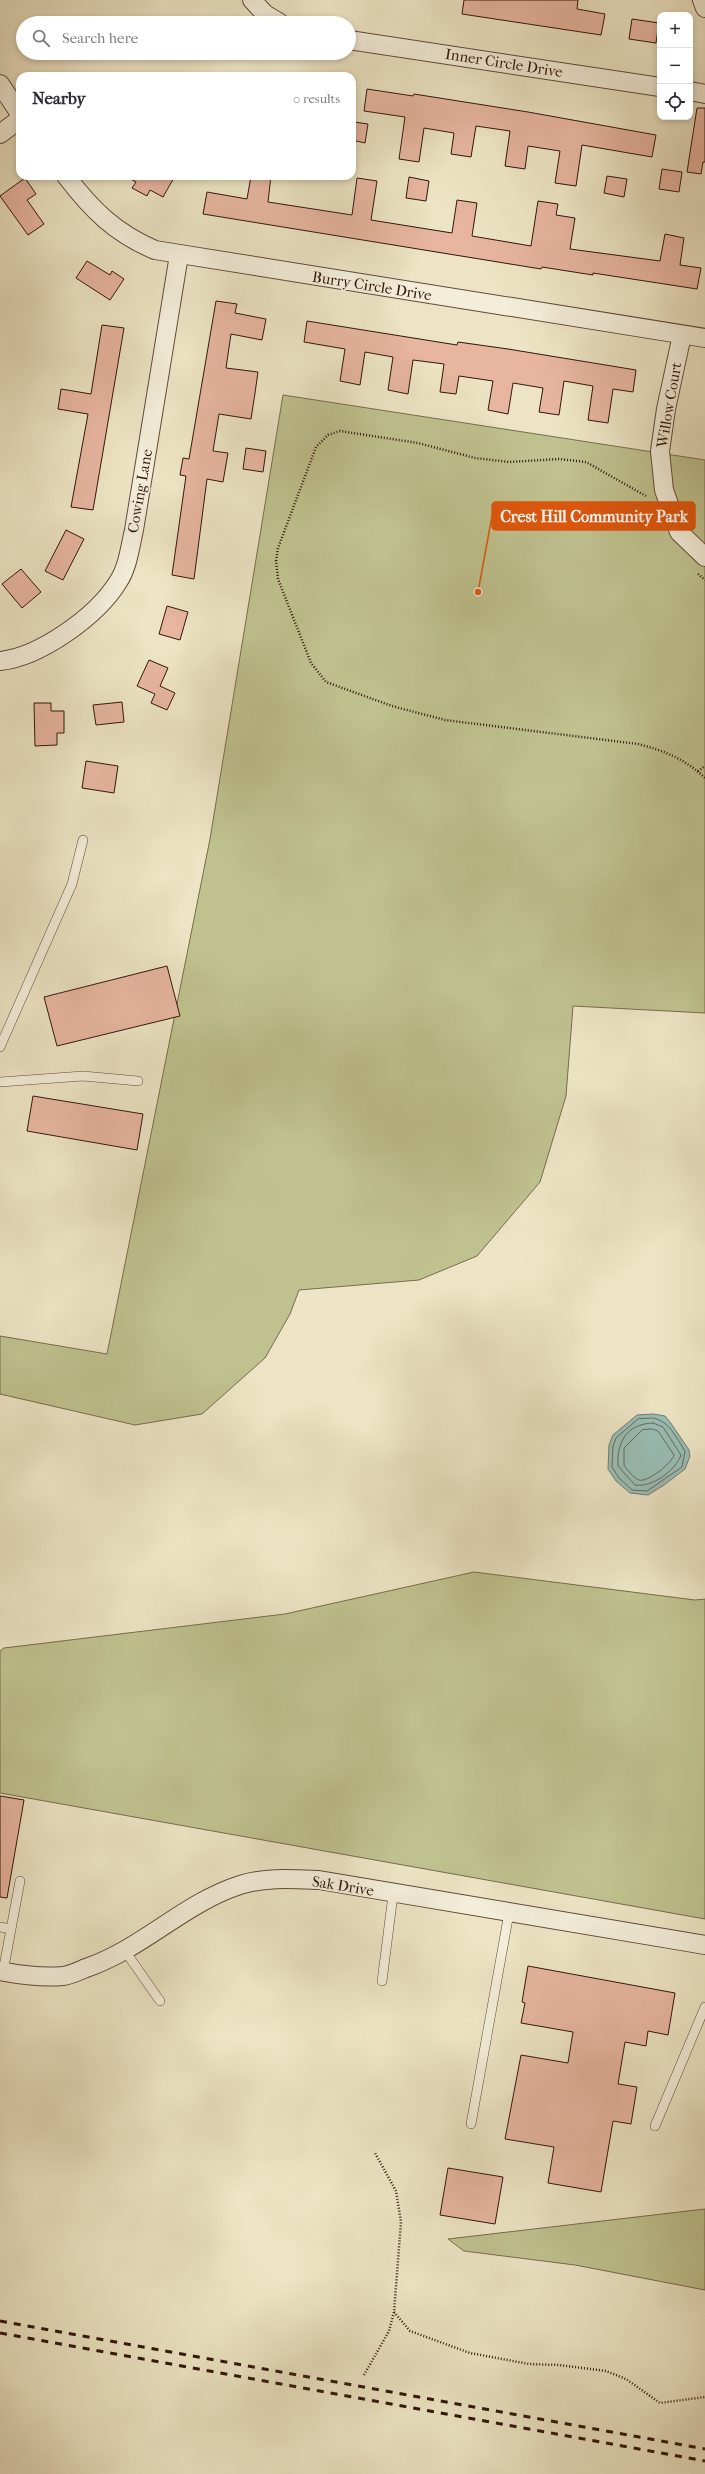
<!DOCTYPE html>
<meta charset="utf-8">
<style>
body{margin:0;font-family:"IM FELL French Canon",serif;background:#f7f7f7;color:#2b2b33}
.controls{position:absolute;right:12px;top:12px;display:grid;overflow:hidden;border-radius:8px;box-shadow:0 2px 6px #0003}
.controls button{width:36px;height:36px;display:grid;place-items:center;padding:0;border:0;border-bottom:1px solid #e1e1e2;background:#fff;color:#2b2b33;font:20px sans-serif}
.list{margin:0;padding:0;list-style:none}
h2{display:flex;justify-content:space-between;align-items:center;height:52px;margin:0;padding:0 16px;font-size:17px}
h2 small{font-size:13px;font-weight:400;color:#7c7c81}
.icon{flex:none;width:22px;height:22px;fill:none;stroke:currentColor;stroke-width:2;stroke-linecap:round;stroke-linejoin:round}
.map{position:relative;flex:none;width:705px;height:2474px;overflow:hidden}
.search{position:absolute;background:#fff;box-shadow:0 2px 6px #0003;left:16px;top:16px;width:340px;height:44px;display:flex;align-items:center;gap:10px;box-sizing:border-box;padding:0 14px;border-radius:22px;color:#7c7c81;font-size:15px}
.panel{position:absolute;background:#fff;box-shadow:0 2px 6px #0003;left:16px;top:72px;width:340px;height:108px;border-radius:12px}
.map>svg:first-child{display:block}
.green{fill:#bfc28f;stroke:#786c4d}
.water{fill:#99beb6;stroke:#6f7b72}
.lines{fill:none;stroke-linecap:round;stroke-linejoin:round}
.shore{stroke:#656a60;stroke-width:1}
.building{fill:#e7b5a0;stroke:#31160b}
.service-casing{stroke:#604a39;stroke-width:10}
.minor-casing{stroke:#604a39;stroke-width:20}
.path{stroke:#31160b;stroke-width:2.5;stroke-dasharray:1 2;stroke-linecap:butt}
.service{stroke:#f3edd9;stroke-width:9}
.minor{stroke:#f3edd9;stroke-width:18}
.rail{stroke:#31160b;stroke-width:3;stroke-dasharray:7 7;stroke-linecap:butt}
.labels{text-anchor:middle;stroke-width:3.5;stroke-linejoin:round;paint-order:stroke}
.street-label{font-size:15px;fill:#31160b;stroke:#f3edd9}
.leader{fill:none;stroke:#df560c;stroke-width:1.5}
.callout-dot{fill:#df560c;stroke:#f3edd9;stroke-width:1.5}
.callout{fill:#df560c;stroke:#df560c;stroke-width:1.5}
.callout-label{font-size:16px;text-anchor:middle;font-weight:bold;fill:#fff}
</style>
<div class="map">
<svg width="705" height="2474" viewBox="0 0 705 2474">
<rect width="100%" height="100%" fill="#ece4c4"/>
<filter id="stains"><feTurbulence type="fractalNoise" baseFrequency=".005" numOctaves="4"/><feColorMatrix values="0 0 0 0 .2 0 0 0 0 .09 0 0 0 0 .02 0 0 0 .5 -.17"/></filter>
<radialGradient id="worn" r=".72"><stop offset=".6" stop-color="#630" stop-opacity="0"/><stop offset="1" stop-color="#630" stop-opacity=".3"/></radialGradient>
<!-- green -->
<path class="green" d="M283 395 705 460V1013L573 1006 566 1096 540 1182 477 1256 419 1280 299 1290 290 1314 265 1358 202 1414 135 1425 0 1394V1336L107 1354 210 839Z
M474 1572 695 1600 705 1599V1919L0 1793V1651L4 1648 285 1614Z
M705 2209V2290L575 2265 464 2251 448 2239Z"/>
<!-- water -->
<path class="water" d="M653 1414 665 1416 670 1422 689 1450 690 1456 685 1469 664 1485 648 1495 630 1493 616 1481 608 1469 609 1445 613 1435 637 1415Z"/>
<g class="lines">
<!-- shore -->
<path class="shore" d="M653 1418C670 1421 676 1438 685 1451L682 1467 647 1491 632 1490 619 1478 612 1467 613 1446 616 1438 638 1419Z
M653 1423 663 1427 681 1455C676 1470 652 1488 635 1485L618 1466C617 1442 626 1424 653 1423Z
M652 1429 658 1431 674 1455C672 1463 647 1483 639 1480 634 1478 627 1470 624 1465V1448L642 1430Z"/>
</g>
<!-- building -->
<path class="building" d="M464 0H578L577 9 605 14 601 35 462 14Z
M632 19 659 23 656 43 629 39Z
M367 89 413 96 414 94 528 112 656 135 652 157 582 145 576 186 555 183 560 151 528 146 525 169 505 166 510 131 476 126 471 157 451 154 454 133 424 128 419 162 399 159 405 117 364 111Z
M697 108H705V162H703L701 174 687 172Z
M354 122 368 124 365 143 352 140Z
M662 169 682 172 679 192 659 189Z
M125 176H175L163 197 150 190 147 196 132 188 136 182Z
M251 176H271L268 202 352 215 357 178 377 181 371 220 452 233 457 200 477 203 472 236 531 246 538 201 558 204 556 215 575 218 570 249 660 261 665 234 684 238 680 265 701 268 697 289 593 273V275L542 267 541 269 203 214 207 192 247 199Z
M607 176 627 179 624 197 604 193Z
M409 177 429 181 426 201 406 198Z
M25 178 36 194 27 200 44 224 28 235 0 196Z
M87 261 110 275 112 271 124 279 110 300 76 278Z
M216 301 237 304 235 313 266 319 262 340 231 334 226 368 258 372 255 393 251 419 219 414 213 451 228 453 223 482 207 479 194 579 172 575 186 476 180 475 183 458 189 459Z
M307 321 457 345 458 342 508 349 636 370 633 392 613 389 608 423 588 420 593 386 564 381 559 415 539 412 543 388 513 383 508 414 488 410 493 381 459 376 456 394 440 392 444 364 413 360 408 394 388 390 393 357 365 352 360 385 340 381 345 349 304 342Z
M102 325 124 328 93 510 71 507 88 414 58 409 61 389 91 394Z
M246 448 266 451 263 472 243 469Z
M66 530 84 539 63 580 45 571Z
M21 569 41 592 22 608 2 584Z
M167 606 188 612 180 640 159 634Z
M149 660 168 668 160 686 175 693 167 710 151 703 155 694 137 686Z
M122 702 124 722 96 725 93 705Z
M34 703H51V711H64V733H57V745L35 746Z
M86 761 118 766 114 793 82 788Z
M167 966 180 1016 57 1046 44 997Z
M33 1096 143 1114 137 1150 27 1131Z
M0 1796 24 1800 7 1898 0 1897Z
M528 1966 675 1993 668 2035 648 2031 646 2046 625 2042 618 2084 637 2087 631 2124 613 2121 601 2192 548 2183 554 2147 505 2139 521 2055 568 2063 573 2032 521 2023 525 2003 522 2002Z
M448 2168 503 2177 495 2224 440 2215Z"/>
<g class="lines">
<defs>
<path id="service" d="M0 1047 72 884 83 840
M0 1082 83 1076 138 1081
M0 1927 11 1929
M125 1951 160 2001
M3 1972 20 1881
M382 1981 393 1895
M471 2124 509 1913
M655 2126 705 2007"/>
<path id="minor" d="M252 0 265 14 280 23
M702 0 705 8
M349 40 660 87
M0 84 20 114
M690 91 705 94
M0 134 20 119
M66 176C92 210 115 233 155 250L705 338
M682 335 666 409 660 451 664 490 679 532 705 557
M0 661C40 657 97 616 118 582 128 567 130 547 134 530L179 255
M0 1971C21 1975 42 1978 63 1976 71 1975 79 1971 86 1968 142 1949 184 1903 240 1885 265 1877 293 1879 319 1880L705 1945"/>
</defs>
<!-- service casing -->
<use href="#service" class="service-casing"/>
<!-- minor casing -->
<use href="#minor" class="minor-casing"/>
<!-- path -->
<path class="path" d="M646 496 586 462 559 459 509 462 475 458 418 443 340 431 328 435 316 447 278 548 276 561 278 579 311 663 326 682 392 706 445 720 638 744C665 751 685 759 705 778
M698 574 705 580
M698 771 705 766
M394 2312 410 2331 470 2353 529 2364 559 2365 606 2371 626 2379 660 2403 705 2397
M364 2375 389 2331 394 2312 401 2222 396 2191 375 2153"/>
<!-- service -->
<use href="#service" class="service"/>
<!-- minor -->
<use href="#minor" class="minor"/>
<!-- rail -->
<path class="rail" d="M0 2321 705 2449
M0 2333 705 2461"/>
</g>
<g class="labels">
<!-- street labels -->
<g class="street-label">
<text transform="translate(504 63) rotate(9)" y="5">Inner Circle Drive</text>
<text transform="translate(372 286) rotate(9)" y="5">Burry Circle Drive</text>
<text transform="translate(669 405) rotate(-80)" y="5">Willow Court</text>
<text transform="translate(140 491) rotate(-80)" y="5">Cowing Lane</text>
<text transform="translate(343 1886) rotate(9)" y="5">Sak Drive</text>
</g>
</g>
<!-- callouts -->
<path class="leader" d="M478 592L492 516"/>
<circle class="callout-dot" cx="478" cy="592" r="4"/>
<rect class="callout" x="492" y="502" width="203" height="28" rx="4"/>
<g class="callout-label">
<text x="594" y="522">Crest Hill Community Park</text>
</g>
<rect width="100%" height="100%" filter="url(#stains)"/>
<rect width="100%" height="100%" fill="url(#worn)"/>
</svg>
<div class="controls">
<button>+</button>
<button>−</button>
<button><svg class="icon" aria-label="locate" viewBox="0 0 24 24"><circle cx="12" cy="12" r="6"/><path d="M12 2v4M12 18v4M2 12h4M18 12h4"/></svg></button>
</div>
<div class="search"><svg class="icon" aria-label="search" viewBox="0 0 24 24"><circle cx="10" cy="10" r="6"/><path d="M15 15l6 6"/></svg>Search here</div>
<section class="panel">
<h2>Nearby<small>0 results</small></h2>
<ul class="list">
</ul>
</section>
</div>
